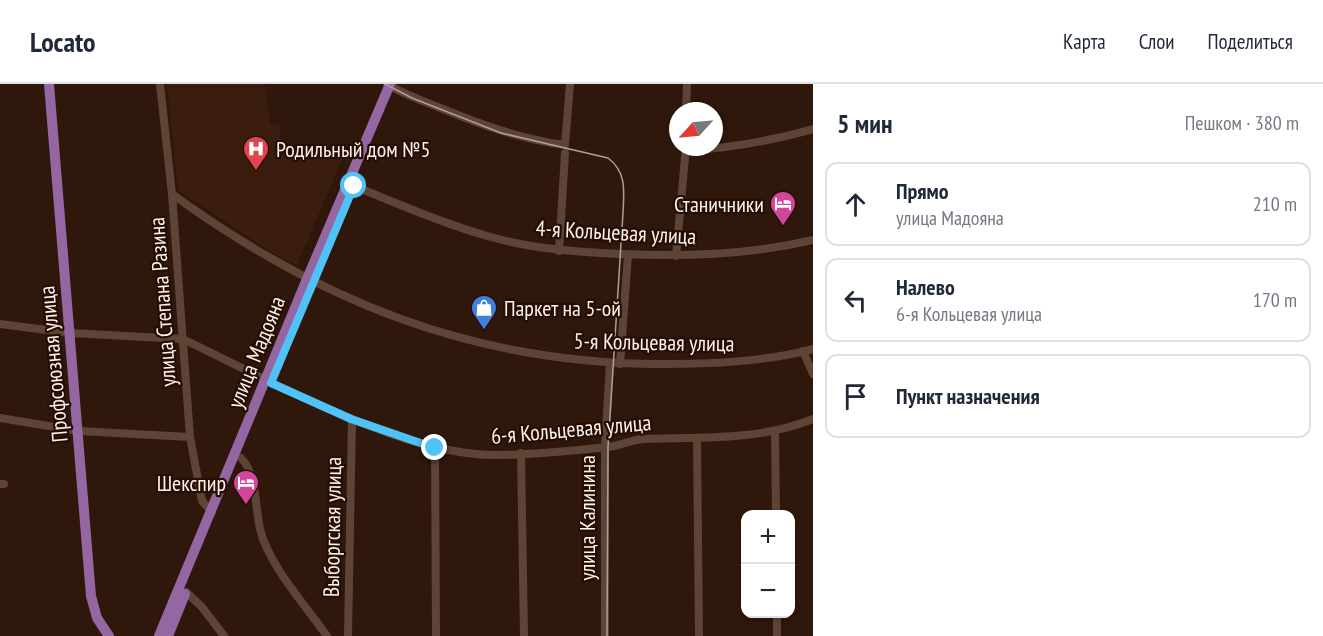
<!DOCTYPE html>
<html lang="ru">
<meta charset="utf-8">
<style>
body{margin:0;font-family:"PT Sans Narrow",sans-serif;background:#f6f6f7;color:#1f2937}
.controls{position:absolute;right:18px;bottom:18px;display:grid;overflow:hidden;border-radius:12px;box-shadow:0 2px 4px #0004}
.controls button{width:54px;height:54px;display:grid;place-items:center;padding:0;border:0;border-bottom:2px solid #e0e1e3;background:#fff;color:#1f2937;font:30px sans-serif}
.compass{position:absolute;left:669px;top:18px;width:54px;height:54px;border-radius:50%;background:#fff;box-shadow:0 2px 4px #0004;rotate:243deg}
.stop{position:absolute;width:18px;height:18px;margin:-14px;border:4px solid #4fc3f7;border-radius:50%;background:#fff}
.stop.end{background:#4fc3f7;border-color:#fff;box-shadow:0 2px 6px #0008}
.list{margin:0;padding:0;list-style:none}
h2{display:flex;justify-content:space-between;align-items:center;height:78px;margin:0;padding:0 24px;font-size:26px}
h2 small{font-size:20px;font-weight:400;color:#747a83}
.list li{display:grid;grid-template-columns:39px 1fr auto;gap:18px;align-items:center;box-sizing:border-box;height:84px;margin:0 12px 12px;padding:0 12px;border:2px solid #e0e1e3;border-radius:12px}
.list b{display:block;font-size:22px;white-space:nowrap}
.list p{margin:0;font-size:20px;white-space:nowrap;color:#747a83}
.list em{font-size:20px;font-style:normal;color:#747a83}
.icon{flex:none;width:33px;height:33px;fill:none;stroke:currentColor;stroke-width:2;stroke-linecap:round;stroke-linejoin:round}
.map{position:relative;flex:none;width:813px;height:552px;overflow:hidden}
header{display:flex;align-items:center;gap:36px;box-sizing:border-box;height:84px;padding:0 30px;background:#fff;border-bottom:2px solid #e0e1e3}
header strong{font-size:28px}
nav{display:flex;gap:33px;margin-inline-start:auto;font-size:21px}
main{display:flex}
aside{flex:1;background:#fff}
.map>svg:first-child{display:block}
.built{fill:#3a1d0e}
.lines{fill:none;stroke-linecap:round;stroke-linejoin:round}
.minor{stroke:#5e4437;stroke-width:8}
.major{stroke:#9467a3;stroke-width:10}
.tram{stroke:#b09e96;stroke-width:1.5}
.route{stroke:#4fc3f7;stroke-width:8}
.labels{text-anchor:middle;stroke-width:4.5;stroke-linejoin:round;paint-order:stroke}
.poi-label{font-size:22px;fill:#fef0ea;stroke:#240e04;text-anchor:start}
.street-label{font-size:22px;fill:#fef0ea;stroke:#240e04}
</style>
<header>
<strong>Locato</strong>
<nav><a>Карта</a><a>Слои</a><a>Поделиться</a></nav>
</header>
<main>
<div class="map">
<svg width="813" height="552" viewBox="0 0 813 552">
<rect width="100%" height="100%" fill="#2f170c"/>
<!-- built -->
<path class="built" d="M167 0H265L270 40H279L282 70 344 71 297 181 269 167 178 106Z"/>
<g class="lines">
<!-- minor -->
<path class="minor" d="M160 0 172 110 190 353 202 417 212 428
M387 0C403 10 421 16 438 23 479 40 520 55 565 61L570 0
M686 27 687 0
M686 67C729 64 771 57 813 45
M354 102C399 120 444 140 491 153 534 165 577 168 622 170 686 173 750 171 813 156
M172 110C322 219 474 279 660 280 711 280 763 278 813 265
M559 167 565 69
M676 172 686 63
M0 240 70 249 183 255 266 296
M803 267 813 290
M620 280 628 171
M271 299C339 329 419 370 494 371 531 371 571 367 608 363 620 362 630 356 643 355 701 353 759 357 813 335
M0 334 79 347 190 353
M775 348 776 430
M697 355 699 552
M435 364 436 552
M521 369 524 552
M241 374C257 390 255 423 260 445 268 480 306 522 327 552
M0 400H4
M186 508 202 523 224 552
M777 530V552
M348 552 352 335
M605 552V364L610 279"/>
<!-- major -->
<path class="major" d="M49 0 91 512 97 534 109 552
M159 552 307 195 390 0
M168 552 185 510"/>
<!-- tram -->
<path class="tram" d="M385 0 412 14 501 49 608 74C627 88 624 108 623 129L608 363 607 552"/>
</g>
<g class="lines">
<!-- route -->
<path class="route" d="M354 102 271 299 351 335 435 364"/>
</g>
<!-- icons -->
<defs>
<symbol id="hospital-pin" viewBox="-11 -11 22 30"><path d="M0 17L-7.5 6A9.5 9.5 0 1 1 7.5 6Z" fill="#e0444e" stroke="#240e04"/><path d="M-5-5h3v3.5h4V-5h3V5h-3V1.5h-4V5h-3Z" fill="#fff"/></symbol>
<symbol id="hotel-pin" viewBox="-11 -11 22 30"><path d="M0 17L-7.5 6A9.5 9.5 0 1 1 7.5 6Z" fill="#d1479c" stroke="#240e04"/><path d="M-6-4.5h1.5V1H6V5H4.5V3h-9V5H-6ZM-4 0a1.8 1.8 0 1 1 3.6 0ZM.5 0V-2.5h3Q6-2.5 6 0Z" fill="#fff"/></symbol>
<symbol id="shop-pin" viewBox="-11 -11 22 30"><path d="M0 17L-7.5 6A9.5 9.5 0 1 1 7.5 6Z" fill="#3f7fe0" stroke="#240e04"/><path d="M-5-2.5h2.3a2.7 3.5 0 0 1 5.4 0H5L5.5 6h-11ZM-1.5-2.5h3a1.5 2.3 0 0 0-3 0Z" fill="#fff"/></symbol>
</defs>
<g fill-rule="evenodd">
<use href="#hospital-pin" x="241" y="50" width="30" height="40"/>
<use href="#hotel-pin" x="768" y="105" width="30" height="40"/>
<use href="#shop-pin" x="469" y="209" width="30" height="40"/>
<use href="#hotel-pin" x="231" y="384" width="30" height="40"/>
</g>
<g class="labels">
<!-- poi labels -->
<g class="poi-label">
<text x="276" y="73">Родильный дом №5</text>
<text x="764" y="128" text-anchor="end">Станичники</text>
<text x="504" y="232">Паркет на 5-ой</text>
<text x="226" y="407" text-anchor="end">Шекспир</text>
</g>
<!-- street labels -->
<g class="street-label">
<text transform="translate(616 148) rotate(3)" y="8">4-я Кольцевая улица</text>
<text transform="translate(162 218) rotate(-94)" y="8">улица Степана Разина</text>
<text transform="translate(654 258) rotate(1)" y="8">5-я Кольцевая улица</text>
<text transform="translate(256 268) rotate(-68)" y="8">улица Мадояна</text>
<text transform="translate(53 280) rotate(-95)" y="8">Профсоюзная улица</text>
<text transform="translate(571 345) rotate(-5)" y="8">6-я Кольцевая улица</text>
<text transform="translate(587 434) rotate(-90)" y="8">улица Калинина</text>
<text transform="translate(332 443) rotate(-89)" y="8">Выборгская улица</text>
</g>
</g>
</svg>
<div class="controls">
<button>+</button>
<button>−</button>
</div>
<svg class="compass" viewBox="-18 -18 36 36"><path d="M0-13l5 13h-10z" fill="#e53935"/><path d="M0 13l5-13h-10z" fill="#747a83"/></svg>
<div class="stop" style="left:354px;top:102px"></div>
<div class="stop end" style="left:435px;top:364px"></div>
</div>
<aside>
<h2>5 мин<small>Пешком · 380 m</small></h2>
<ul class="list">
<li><svg class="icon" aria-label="ahead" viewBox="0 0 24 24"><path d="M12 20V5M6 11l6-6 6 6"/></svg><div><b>Прямо</b><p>улица Мадояна</p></div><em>210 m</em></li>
<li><svg class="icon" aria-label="left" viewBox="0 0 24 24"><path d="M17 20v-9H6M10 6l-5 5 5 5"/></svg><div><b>Налево</b><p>6-я Кольцевая улица</p></div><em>170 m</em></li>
<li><svg class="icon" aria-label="arrive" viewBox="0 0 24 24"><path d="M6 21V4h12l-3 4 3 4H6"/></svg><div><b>Пункт назначения</b></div></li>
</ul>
</aside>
</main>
